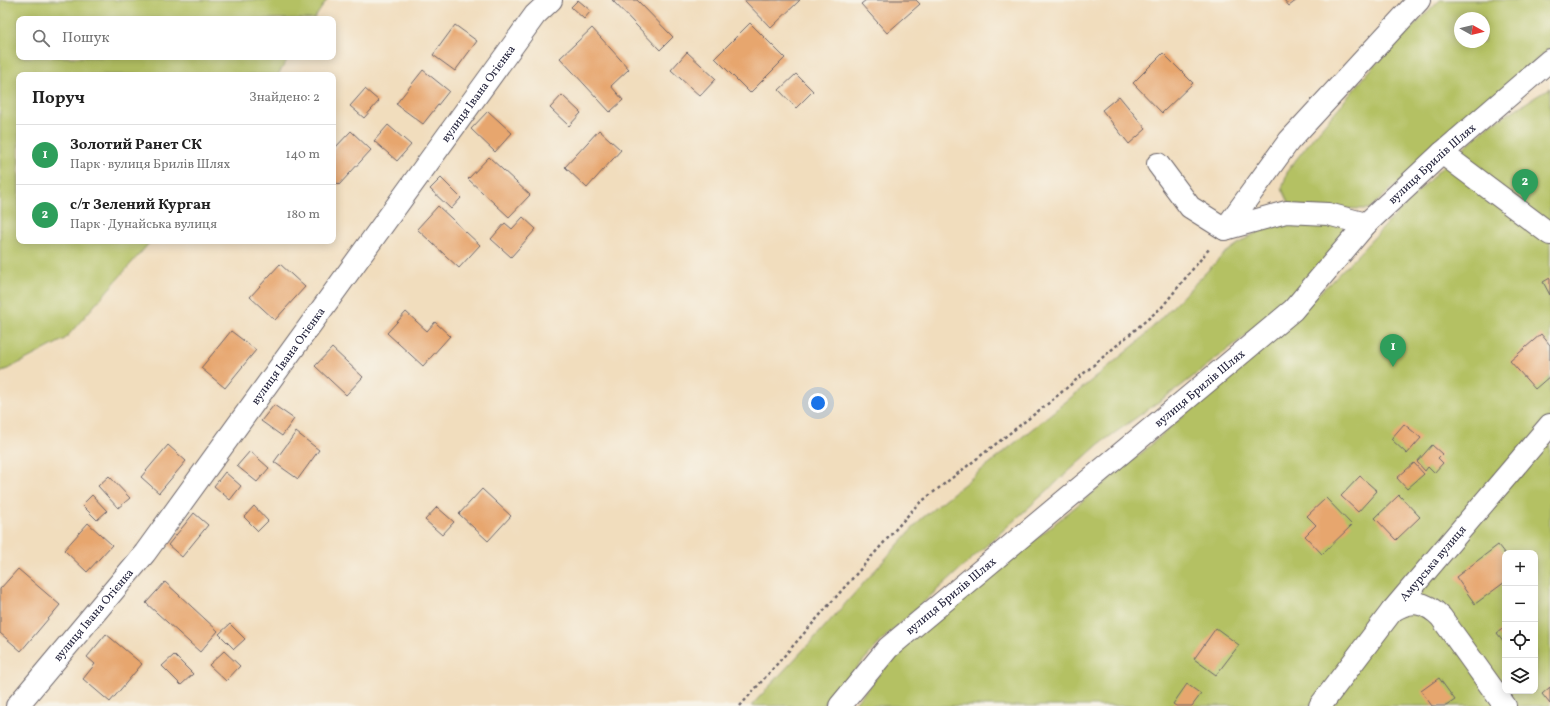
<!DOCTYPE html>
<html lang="uk">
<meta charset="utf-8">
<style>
body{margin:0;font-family:Vollkorn,serif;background:#f2f2f2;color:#222}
.controls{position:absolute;right:12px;bottom:12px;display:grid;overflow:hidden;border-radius:8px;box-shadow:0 2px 10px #0003}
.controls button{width:36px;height:36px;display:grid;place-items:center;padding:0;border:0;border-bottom:1px solid #e0e0e0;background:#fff;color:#222;font:20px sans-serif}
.compass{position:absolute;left:1454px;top:12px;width:36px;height:36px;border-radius:50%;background:#fff;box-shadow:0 2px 10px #0003;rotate:98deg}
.you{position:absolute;left:818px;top:403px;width:14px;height:14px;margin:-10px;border:3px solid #fff;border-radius:50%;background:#1a73e8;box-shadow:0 0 0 6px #1a73e833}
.badge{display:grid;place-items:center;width:26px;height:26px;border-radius:50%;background:#7c3aed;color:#fff;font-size:13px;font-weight:700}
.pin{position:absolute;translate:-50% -33px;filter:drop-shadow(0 1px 2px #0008)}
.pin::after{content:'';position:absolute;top:21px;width:14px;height:12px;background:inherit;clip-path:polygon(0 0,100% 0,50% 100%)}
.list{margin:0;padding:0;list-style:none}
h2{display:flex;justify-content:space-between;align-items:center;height:52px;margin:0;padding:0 16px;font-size:17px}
h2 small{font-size:13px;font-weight:400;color:#767676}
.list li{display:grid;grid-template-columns:26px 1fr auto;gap:12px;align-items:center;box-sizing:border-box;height:60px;padding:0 16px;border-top:1px solid #e0e0e0}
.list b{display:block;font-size:15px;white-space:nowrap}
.list p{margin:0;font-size:13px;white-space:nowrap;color:#767676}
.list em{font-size:13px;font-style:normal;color:#767676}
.icon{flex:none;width:22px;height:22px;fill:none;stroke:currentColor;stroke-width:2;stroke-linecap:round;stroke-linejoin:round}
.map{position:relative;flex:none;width:1550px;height:706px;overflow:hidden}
.search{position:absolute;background:#fff;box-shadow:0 2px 10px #0003;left:16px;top:16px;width:320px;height:44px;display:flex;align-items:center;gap:10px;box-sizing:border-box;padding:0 14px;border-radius:8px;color:#767676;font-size:15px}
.panel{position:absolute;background:#fff;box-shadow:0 2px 10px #0003;left:16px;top:72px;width:320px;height:172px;border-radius:8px}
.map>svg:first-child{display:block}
.green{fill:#b4c163;stroke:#6b724f;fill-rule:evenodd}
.building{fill:#e7a66e}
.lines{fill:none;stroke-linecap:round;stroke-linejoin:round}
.minor-casing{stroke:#6a6368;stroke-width:24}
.path{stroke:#6a6368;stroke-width:2.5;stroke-dasharray:3 3;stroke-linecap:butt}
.minor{stroke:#fff;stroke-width:22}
.labels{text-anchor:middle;stroke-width:4;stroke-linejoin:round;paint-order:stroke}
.street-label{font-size:12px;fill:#22223b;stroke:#f7f3e8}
</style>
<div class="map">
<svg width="1550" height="706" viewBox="0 0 1550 706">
<rect width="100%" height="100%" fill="#f7f3e8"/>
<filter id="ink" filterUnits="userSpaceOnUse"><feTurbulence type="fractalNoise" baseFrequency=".025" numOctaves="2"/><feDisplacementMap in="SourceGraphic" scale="8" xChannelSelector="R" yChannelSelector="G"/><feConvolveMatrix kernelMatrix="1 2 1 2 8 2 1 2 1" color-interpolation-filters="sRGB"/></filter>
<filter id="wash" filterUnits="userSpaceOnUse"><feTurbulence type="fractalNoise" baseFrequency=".012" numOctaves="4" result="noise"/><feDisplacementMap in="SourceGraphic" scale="16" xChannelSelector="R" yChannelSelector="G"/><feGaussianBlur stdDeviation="0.9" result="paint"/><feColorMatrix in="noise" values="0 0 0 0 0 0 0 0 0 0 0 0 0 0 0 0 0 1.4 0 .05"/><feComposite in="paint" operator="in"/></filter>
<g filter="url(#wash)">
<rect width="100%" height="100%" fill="#f1ddbd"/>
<!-- green -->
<path class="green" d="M0 0H327L314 19H19V57H289L278 75H19V241H151L65 339 0 373Z
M1440 0H1550V48L1369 209 1313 208 1290 205 1282 188 1288 170 1312 139 1373 67ZM1460 18H1484V42H1460Z
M1550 88V706H853L898 651 1144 451 1329 284 1448 161 1490 125ZM1505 553H1535V691H1505Z
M1338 222 1345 231 1333 250 1294 298 1181 386 1099 444 886 636 822 706H751L819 633 921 519 1069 399 1138 342 1224 254 1245 239 1265 228 1290 223Z"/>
<g id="blocks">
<!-- building -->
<path class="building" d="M578 0 591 11 584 19 571 7Z
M612 0H637L673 37 660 50Z
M744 0H800L771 28Z
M866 0H916L920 4 887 33 861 4Z
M1284 0H1297L1289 6Z
M750 23 785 58 750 93 715 58Z
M455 25 477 41 455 71 433 55Z
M592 28 629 69 611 86 623 100 610 112 560 58Z
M687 52 716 79 700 96 671 70Z
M1163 53 1193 83 1162 113 1133 83Z
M423 70 449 91 423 124 396 104Z
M796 74 813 91 796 108 779 90Z
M365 89 379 101 364 118 350 106Z
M562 95 581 113 569 126 550 108Z
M1119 96 1146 129 1129 144 1102 110Z
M488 111 512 133 495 152 471 129Z
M388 125 411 145 397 161 374 141Z
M599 130 621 150 587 188 565 167Z
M351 131 371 150 339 185 333 179V150Z
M489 157 530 195 509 217 468 179Z
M441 178 461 198 451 209 430 189Z
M438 206 480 245 459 268 417 229Z
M523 217 536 229 511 257 491 239 505 223 512 229Z
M280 264 305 287 275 320 250 297Z
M1550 278V295L1543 282Z
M406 312 427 331 435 322 450 336 423 366 387 333Z
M231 331 256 350 225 388 201 368Z
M1541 334 1550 345V376L1535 389 1510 361Z
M332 348 363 377 346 395 315 366Z
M274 405 294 419 282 436 261 421Z
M1404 424 1421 438 1407 454 1391 439Z
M296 432 319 450 298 479 274 462Z
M168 445 186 461 159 493 141 477Z
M1432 445 1442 454 1438 458 1443 463 1434 473 1428 467 1425 471 1417 462Z
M250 451 269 468 257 482 237 466Z
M1414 463 1424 474 1407 489 1397 478Z
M225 472 241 486 230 500 214 486Z
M109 476 130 498 118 508 98 486Z
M1360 476 1377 491 1358 512 1341 496Z
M482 489 511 516 488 541 459 514Z
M92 495 107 511 97 520 82 505Z
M1399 495 1420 517 1396 540 1375 518Z
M1326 498 1352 525 1322 554 1305 536 1316 525 1307 516Z
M254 506 268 521 258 531 244 517Z
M437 507 454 522 442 535 425 520Z
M194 513 208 525 182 557 168 545Z
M88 523 112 545 87 572 64 550Z
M1498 545 1505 554V582L1475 604 1456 577Z
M18 569 60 605 21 651 0 633V589Z
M165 582 218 631 200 652 146 603Z
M230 624 245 639 234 649 219 634Z
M1505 627V643L1497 633Z
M1216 628 1239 645 1216 675 1194 659Z
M106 634 142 664 110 702 83 679 95 664 87 657Z
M224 651 240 666 226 681 209 665Z
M174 655 193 674 181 685 162 666Z
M1439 678 1455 700 1446 706H1432L1421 691Z
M1187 684 1201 694 1192 706H1176L1173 704Z
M1550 687V704L1542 694Z"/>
</g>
</g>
<g filter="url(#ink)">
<use href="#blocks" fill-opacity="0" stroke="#6a6368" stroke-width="1"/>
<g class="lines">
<defs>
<g id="minor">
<path d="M1442 153 1550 234"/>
<path d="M1158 164 1190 207 1225 229 1286 212 1328 214 1366 224"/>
<path d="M1225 229 1289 141 1419 0"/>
<path d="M1392 611C1411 599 1425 601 1441 617L1505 706"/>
<path id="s1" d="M17 706 145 553 535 15 551 0"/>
<path id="s2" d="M840 706 888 648 1293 310 1366 224 1442 153 1550 60"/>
<path id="s3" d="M1320 706 1392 611 1550 425"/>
</g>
</defs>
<!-- minor casing -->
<use href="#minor" class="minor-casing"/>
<!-- path -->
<path class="path" d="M740 706 917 505 1050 402 1162 307 1209 249"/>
<!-- minor -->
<use href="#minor" class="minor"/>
</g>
</g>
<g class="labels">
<!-- street labels -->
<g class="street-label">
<text dy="4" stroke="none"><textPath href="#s1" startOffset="767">вулиця Івана Огієнка</textPath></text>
<text dy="4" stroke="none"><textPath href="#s2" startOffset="805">вулиця Брилів Шлях</textPath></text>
<text dy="4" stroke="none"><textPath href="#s1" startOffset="443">вулиця Івана Огієнка</textPath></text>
<text dy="4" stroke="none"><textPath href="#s2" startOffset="481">вулиця Брилів Шлях</textPath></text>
<text dy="4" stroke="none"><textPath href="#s3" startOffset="182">Амурська вулиця</textPath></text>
<text dy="4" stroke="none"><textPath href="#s2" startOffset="157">вулиця Брилів Шлях</textPath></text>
<text dy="4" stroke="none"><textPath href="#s1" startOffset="119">вулиця Івана Огієнка</textPath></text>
</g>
</g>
</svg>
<div class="controls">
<button>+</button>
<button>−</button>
<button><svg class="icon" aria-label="locate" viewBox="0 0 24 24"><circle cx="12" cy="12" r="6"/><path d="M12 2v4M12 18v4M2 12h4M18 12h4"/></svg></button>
<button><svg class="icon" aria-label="layers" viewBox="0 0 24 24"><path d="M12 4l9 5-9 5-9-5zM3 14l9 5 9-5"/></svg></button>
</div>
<svg class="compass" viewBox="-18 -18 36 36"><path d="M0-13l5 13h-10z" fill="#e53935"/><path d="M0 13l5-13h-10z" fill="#767676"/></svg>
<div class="you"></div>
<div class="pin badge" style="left:1393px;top:367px;background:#2e9e5b">1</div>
<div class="pin badge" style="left:1525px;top:202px;background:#2e9e5b">2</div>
<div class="search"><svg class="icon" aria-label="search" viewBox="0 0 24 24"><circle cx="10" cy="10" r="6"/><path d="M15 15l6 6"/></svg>Пошук</div>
<section class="panel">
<h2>Поруч<small>Знайдено: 2</small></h2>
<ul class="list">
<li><span class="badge" style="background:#2e9e5b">1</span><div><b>Золотий Ранет СК</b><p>Парк · вулиця Брилів Шлях</p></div><em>140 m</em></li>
<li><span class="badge" style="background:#2e9e5b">2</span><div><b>с/т Зелений Курган</b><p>Парк · Дунайська вулиця</p></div><em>180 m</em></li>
</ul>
</section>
</div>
